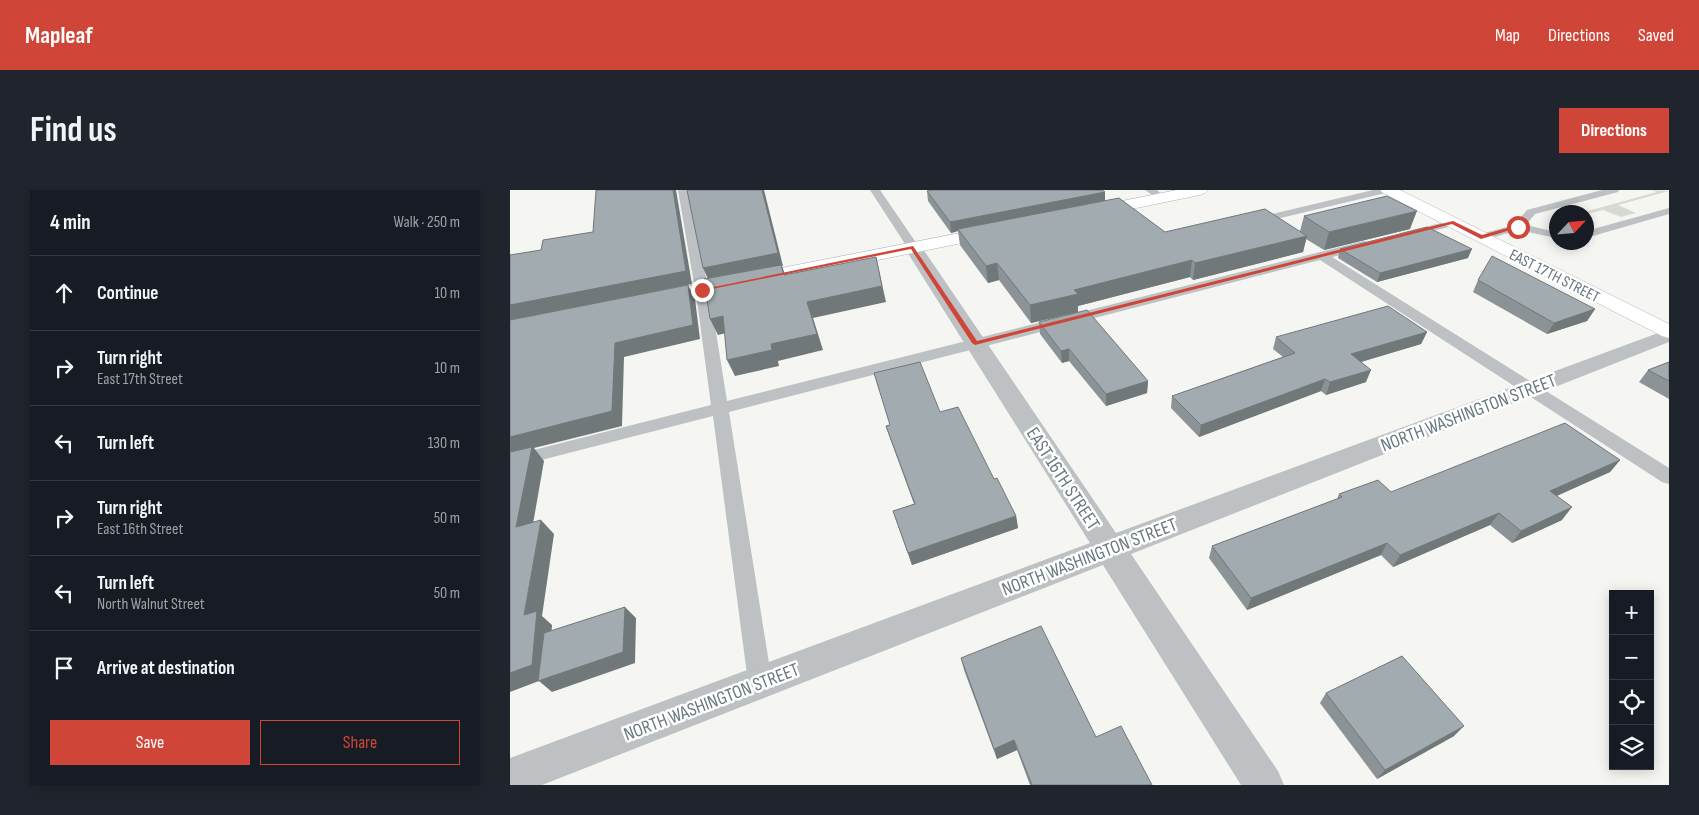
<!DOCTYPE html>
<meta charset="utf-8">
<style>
body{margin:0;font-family:"Sofia Sans Condensed",sans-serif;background:#20242c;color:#f1f3f6}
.controls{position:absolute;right:15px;bottom:15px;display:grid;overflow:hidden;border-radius:0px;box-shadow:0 2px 12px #0003}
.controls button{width:45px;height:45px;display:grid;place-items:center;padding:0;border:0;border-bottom:1px solid #363941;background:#171b24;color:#f1f3f6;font:25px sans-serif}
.compass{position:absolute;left:1039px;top:15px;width:45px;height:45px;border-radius:50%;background:#171b24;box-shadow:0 2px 12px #0003;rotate:64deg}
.stop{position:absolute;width:15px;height:15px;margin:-11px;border:4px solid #cf4638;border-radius:50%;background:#fff}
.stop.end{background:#cf4638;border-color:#fff;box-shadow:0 1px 5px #0008}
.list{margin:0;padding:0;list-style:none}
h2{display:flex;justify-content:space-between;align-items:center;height:65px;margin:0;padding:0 20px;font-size:21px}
h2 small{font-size:16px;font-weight:400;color:#9ea1a6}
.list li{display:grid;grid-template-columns:32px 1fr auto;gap:15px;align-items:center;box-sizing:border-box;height:75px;padding:0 20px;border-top:1px solid #363941}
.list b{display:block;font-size:19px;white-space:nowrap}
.list p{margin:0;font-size:16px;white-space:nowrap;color:#9ea1a6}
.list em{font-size:16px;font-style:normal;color:#9ea1a6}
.actions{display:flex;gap:10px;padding:15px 20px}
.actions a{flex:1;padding:11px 0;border:1px solid #cf4638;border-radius:0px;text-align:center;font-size:18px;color:#cf4638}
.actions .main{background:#cf4638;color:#fff}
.icon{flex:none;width:28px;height:28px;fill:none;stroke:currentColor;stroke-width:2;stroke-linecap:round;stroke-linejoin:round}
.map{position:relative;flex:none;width:1159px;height:595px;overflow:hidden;border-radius:0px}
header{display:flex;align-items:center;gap:30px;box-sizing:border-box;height:70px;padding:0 25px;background:#cf4638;color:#fff}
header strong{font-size:24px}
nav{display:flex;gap:28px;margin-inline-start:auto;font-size:18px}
.intro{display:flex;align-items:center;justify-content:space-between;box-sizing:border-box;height:120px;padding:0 30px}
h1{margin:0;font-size:35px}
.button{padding:12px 22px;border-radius:0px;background:#cf4638;color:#fff;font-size:18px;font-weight:700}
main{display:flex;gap:30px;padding:0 30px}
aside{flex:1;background:#171b24;border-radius:0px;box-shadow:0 2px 12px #0003}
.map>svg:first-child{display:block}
.green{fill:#d5dad2}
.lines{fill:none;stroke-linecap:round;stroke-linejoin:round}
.secondary-casing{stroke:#afb5b8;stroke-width:1}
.primary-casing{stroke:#aeb4b6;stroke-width:1}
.lane{fill:#bdc1c4;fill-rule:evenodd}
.street{fill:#bdc1c4;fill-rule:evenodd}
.secondary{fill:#fff;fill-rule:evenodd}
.primary{fill:#fff;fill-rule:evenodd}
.wall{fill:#8b9396}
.shaded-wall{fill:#71787a}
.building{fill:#a2abaf;stroke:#71787a}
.route{fill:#cf4638}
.labels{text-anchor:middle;stroke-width:5;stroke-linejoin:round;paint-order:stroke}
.far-street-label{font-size:16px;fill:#677880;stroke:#fff}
.street-label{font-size:19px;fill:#677880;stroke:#fff}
</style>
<header>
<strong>Mapleaf</strong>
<nav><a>Map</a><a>Directions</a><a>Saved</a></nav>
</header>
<div class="intro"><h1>Find us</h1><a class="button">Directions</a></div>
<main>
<aside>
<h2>4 min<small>Walk · 250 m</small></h2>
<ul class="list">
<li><svg class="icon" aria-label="ahead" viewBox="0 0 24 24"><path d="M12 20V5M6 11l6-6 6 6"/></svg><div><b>Continue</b></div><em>10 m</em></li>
<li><svg class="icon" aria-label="right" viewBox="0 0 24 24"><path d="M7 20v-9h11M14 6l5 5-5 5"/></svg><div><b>Turn right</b><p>East 17th Street</p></div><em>10 m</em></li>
<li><svg class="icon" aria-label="left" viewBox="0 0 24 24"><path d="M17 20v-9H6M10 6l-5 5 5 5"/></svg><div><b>Turn left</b></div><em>130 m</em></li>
<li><svg class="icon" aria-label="right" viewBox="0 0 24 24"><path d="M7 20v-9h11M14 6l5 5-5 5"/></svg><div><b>Turn right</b><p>East 16th Street</p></div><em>50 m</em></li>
<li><svg class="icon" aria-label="left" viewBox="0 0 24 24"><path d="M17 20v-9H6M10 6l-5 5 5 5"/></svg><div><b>Turn left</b><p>North Walnut Street</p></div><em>50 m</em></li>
<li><svg class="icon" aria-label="arrive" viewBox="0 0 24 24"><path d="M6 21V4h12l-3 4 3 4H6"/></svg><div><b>Arrive at destination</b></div></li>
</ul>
<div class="actions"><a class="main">Save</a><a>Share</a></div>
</aside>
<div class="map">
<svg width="1159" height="595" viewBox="0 0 1159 595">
<rect width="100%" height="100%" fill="#f5f5f2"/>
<!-- green -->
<path class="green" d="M1142 0 1159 1 1108 15 1126 23 1111 27 1093 20 1077 24 1076 22H1074L1147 2Z"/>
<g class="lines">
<defs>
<path id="secondary" d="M870 0H890L1159 134V148L1152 146 873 3Z"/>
<path id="primary" d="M667 0H698L695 3 690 5 582 27 576 25 574 22 576 19 582 17Z
M486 36 492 37 494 41 492 45 144 115 137 113 134 109 137 105 144 103Z"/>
</defs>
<!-- secondary casing -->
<use href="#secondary" class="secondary-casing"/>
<!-- primary casing -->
<use href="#primary" class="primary-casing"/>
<!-- lane -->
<path class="lane" d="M168 0H178L201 111 217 211 854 51 858 52 860 55 858 58 822 67 1159 278V294L1152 292 810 70 219 222 262 492 259 500 250 503 241 500 238 492 203 226 0 278V266L201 215 187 111Z
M360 0H370L409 57 407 60H399Z
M635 0H647L656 8 651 11Z
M863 0H881L880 2 741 35 735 32 737 30Z
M1092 0H1109L1108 2 1025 24 1016 35 1046 42V48L1008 40 971 51 965 47 967 45 1004 35 1017 20Z
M1159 18V24L1076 48V41Z
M943 30 947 31 949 33 947 35 895 48 889 45 891 43Z"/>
<!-- street -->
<path class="street" d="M403 52 409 53 606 343 1159 139V152L621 364 768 581 774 595H731L593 375 32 595H0V568L580 353 394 57 397 53Z"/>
<!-- secondary -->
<use href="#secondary" class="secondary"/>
<!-- primary -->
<use href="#primary" class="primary"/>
</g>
<!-- wall -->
<path class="wall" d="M417 1 595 2V10L655 42 790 41 794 26 900 39 814 60 796 49 793 62 683 90 680 87 568 116V122L521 133 489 90 478 93 450 55 448 41 441 43 418 11Z
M830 59 958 68 867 92 828 68Z
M968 90 1085 119 1077 131 1037 144 963 102Z
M529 132 638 191 637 203 596 216 559 171 552 173 530 144Z
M917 142 911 154 851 172 856 192 816 205 811 201 689 247 661 218 662 206 773 167 763 159 766 147Z
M1159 172V209L1129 192 1138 180Z
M430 222 484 289 506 326 508 338 402 375 383 321 404 314 380 248 376 236Z
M1110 270 1100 282 1047 306 1052 330 1002 353 980 335 883 377 871 365 737 420 699 368 702 356 827 309 829 304 881 302Z
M451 468 586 547 642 595H520L507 560 487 569 454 480Z
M816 503 944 546 867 589 810 513Z"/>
<!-- shaded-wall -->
<path class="shaded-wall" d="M163 0H166L182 94 0 131V115Z
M252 0H254L273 76H272L277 90 199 91 193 78Z
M595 2V12L448 39V41L441 43 440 32Z
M907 21 900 39 814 60 819 42Z
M797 46 793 62 683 90 685 73Z
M962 59 958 68 867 92 870 83Z
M366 67 376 112 303 128 313 160 268 171 269 176 225 186 217 170 261 154 297 112Z
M682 70 680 87 568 116V122L521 133 520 115 564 100Z
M487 73 489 90 478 93 476 76Z
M178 95 185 109 190 149 114 167 112 236 24 258 34 271 20 351 6 337 0 264V247L105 153Z
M1085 119 1077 131 1037 144 1044 133Z
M213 126 220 142 208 145 200 129Z
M917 142 911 154 837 176 841 164Z
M559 159V171L552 173 551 161Z
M861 180 856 192 816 205 820 192Z
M815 189 811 201 689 247 691 235Z
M638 191 637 203 596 216V204Z
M1110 270 1100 282 1030 313 1040 301Z
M1062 317 1052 330 1002 353 1011 341Z
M989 323 980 335 883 377 890 365Z
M506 326 508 338 402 375 398 363Z
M31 330 44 344 32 426 42 435 39 487 115 417 126 428 125 473 42 502 29 491 0 502V483L14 425Z
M877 353 871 365 737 420 741 408Z
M954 536 944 546 867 589 875 580Z
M504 550 507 560 487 569 484 559Z"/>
<!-- building -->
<path class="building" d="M86 0H163L176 81 0 115V65L31 60 33 50 83 42Z
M177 0H252L268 63 193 78Z
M422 0H592L595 2 440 32 417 1Z
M877 6 907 21 819 42 794 26Z
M609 8 655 42 755 19 797 46 685 73 682 70 564 100 568 104 520 115 487 73 476 76 448 39Z
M917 37 962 59 870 83 830 59Z
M982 66 1085 119 1044 133 968 90Z
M366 67 372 96 297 112 307 144 261 154 262 160 217 170 213 126 200 129 194 89 271 75 274 85Z
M178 95 183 135 105 153 102 221 0 247V130Z
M878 116 917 142 841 164 861 180 820 192 815 189 691 235 662 206 785 163 766 147Z
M577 120 638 191 596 204 559 159 551 161 529 132Z
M410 172 430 222 448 217 484 289 487 288 506 326 398 363 383 321 405 314 376 236 380 235 364 183Z
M1159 172V191L1138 180Z
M1055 233 1110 270 1040 301 1062 317 1011 341 989 323 890 365 877 353 741 408 702 356 832 307 829 304 868 290 881 302Z
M22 257 6 337 31 330 14 425 27 421 22 475 0 483V262Z
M115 417 113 462 28 491 34 443Z
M531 436 586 547 611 536 642 595H522L504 550 484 559 451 468Z
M892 466 954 536 875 580 816 503Z"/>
<!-- route -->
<path class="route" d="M943 31 972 45 1008 35 1010 37 971 49 942 34 465 155 462 153 401 59 192 101 189 100 403 56 467 151Z"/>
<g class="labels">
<!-- far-street labels -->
<g class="far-street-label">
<text transform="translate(1045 85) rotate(27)" y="6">EAST 17TH STREET</text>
</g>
<!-- street labels -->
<g class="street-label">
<text transform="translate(958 222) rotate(-21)" y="7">NORTH WASHINGTON STREET</text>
<text transform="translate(554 288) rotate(57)" y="7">EAST 16TH STREET</text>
<text transform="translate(579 366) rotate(-21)" y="7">NORTH WASHINGTON STREET</text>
<text transform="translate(201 511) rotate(-21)" y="7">NORTH WASHINGTON STREET</text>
</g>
</g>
</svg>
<div class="controls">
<button>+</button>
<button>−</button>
<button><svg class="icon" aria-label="locate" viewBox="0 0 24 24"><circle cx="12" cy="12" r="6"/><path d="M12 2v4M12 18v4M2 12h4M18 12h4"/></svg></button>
<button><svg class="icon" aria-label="layers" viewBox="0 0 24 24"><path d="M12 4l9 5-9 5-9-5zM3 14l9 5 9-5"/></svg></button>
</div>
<svg class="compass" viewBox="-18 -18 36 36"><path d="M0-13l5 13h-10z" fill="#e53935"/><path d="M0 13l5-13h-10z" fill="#9ea1a6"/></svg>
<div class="stop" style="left:1008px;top:37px"></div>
<div class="stop end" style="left:192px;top:100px"></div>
</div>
</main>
